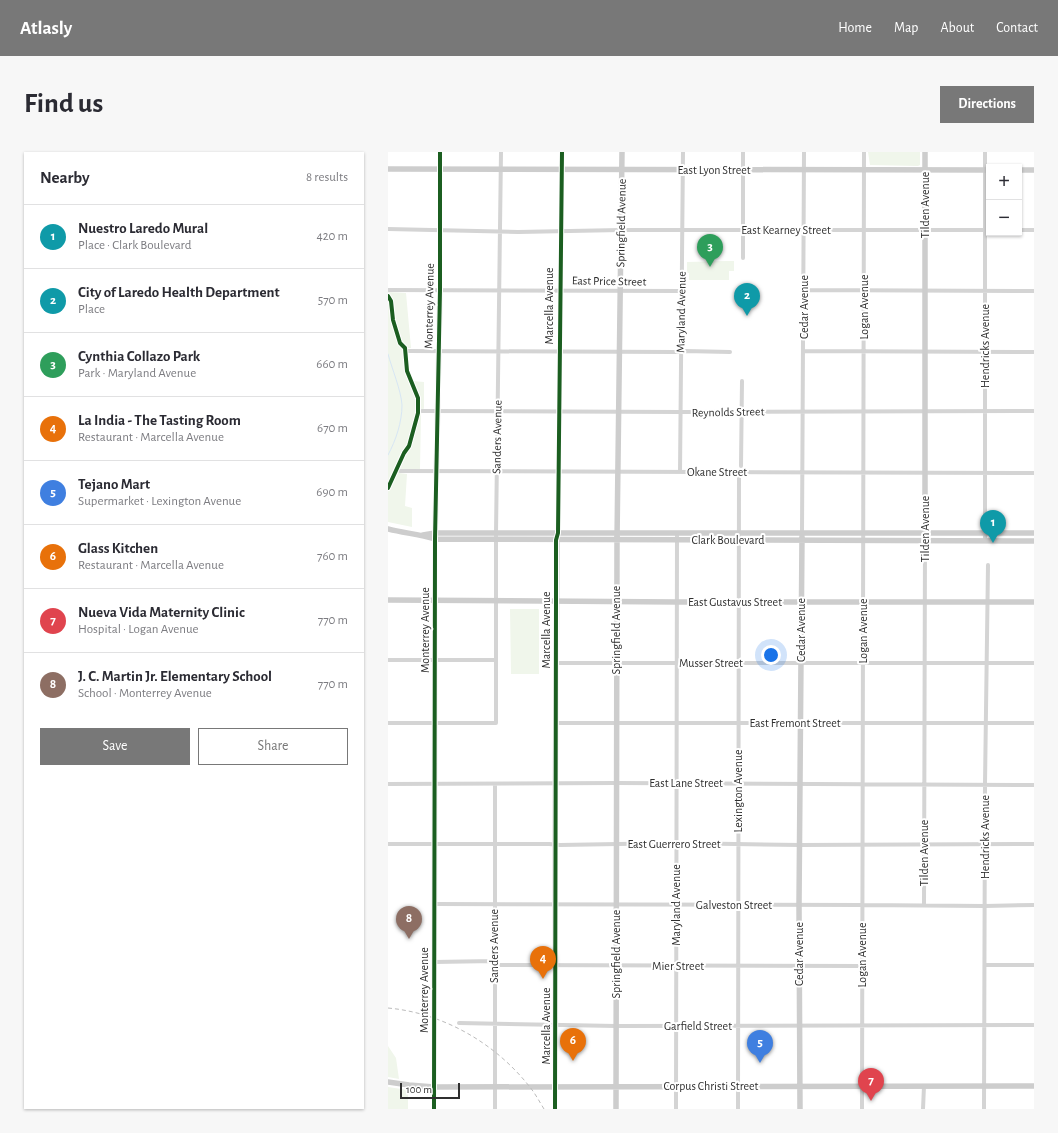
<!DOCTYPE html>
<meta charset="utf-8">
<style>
body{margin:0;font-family:"Alegreya Sans",sans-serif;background:#f7f7f7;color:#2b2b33}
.controls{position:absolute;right:12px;top:12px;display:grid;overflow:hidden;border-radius:0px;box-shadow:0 1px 3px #0004}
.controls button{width:36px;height:36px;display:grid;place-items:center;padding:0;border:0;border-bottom:1px solid #e1e1e2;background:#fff;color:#2b2b33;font:20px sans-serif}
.scale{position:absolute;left:12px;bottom:10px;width:60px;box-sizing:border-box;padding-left:4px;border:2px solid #2f2f2f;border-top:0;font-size:11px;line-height:14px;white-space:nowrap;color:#2f2f2f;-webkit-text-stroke:3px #fff;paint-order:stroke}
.you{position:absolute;left:383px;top:503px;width:14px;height:14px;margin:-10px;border:3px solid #fff;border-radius:50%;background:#1a73e8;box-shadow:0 0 0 6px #1a73e833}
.badge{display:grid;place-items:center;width:26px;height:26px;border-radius:50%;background:#787878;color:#fff;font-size:13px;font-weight:700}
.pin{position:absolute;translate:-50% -33px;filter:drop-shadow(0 1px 2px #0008)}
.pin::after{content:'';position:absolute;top:21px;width:14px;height:12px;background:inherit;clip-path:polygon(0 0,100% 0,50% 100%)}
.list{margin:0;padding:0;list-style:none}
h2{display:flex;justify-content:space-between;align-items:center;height:52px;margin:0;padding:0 16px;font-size:17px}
h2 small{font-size:13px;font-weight:400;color:#7c7c81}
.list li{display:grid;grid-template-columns:26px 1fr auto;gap:12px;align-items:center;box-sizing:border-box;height:64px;padding:0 16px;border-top:1px solid #e1e1e2}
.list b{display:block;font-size:15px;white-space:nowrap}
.list p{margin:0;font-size:13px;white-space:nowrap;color:#7c7c81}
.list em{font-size:13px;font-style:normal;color:#7c7c81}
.actions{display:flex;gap:8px;padding:12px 16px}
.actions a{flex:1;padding:9px 0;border:1px solid #787878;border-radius:0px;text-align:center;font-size:14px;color:#787878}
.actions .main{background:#787878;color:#fff}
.map{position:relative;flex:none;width:646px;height:957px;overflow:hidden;border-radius:0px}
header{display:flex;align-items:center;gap:24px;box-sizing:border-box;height:56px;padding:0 20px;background:#787878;color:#fff}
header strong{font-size:19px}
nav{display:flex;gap:22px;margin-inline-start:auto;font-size:14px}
.intro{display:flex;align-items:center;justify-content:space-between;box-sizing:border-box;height:96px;padding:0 24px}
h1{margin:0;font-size:28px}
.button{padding:10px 18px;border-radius:0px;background:#787878;color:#fff;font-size:14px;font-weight:700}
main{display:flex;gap:24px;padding:0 24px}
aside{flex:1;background:#fff;border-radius:0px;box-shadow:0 1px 3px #0004}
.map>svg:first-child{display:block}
.park{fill:#f0f6eb}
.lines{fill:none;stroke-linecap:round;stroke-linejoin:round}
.stream{stroke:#d7e6f4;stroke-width:1}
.street{stroke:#d4d4d4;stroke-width:4}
.secondary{stroke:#cdcdcd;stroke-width:5.5}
.rail{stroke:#bbb;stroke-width:1;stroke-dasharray:4 3;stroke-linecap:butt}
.cycleway-casing{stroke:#fff;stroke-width:6}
.cycleway{stroke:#1b5e20;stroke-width:4}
.labels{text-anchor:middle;stroke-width:4;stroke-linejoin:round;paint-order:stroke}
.street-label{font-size:12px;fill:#2f2f2f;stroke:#fff}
</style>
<header>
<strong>Atlasly</strong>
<nav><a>Home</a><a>Map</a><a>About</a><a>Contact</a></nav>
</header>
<div class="intro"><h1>Find us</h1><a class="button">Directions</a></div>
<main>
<aside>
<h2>Nearby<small>8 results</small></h2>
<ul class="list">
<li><span class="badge" style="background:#0f9aa8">1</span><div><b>Nuestro Laredo Mural</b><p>Place · Clark Boulevard</p></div><em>420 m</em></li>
<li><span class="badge" style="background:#0f9aa8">2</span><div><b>City of Laredo Health Department</b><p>Place</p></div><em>570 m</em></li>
<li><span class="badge" style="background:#2e9e5b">3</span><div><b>Cynthia Collazo Park</b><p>Park · Maryland Avenue</p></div><em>660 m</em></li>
<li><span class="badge" style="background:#e8710a">4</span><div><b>La India - The Tasting Room</b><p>Restaurant · Marcella Avenue</p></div><em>670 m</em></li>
<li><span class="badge" style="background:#3f7fe0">5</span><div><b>Tejano Mart</b><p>Supermarket · Lexington Avenue</p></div><em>690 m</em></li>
<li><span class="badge" style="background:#e8710a">6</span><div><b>Glass Kitchen</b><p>Restaurant · Marcella Avenue</p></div><em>760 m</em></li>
<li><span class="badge" style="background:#e0444e">7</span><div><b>Nueva Vida Maternity Clinic</b><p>Hospital · Logan Avenue</p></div><em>770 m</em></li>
<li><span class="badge" style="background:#8d6e63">8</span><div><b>J. C. Martin Jr. Elementary School</b><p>School · Monterrey Avenue</p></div><em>770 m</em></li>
</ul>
<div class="actions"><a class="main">Save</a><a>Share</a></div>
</aside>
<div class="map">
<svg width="646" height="957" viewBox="0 0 646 957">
<rect width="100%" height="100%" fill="#fff"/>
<!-- park -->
<path class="park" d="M480 0H532V13L530 14 482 13Z
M339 109H346V119H341V128H301V121H299V110Z
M0 140 18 141 23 196H19V214L24 229 36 230V256L33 262 32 317H11V321L19 322 17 354 24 356V375L0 370Z
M122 457H151V522H123Z
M0 894 8 906 11 927 0 925Z
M0 935 20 938V957H0Z"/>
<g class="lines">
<!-- stream -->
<path class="stream" d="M0 202C4 217 13 238 14 253 14 270 8 288 0 303"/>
<!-- street -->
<path class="street" d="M597 0V389
M0 77 130 80 233 78H601
M631 78H646
M355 106V0
M0 138 294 139
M416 138 646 139
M20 199 287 200 297 199 342 200
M416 199 646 200
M34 259 292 260 646 259
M353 314 354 229
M12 319 646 321
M292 320 295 0
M170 381 174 0
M414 381 416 0
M0 508H108
M168 511H646
M0 571H108V381L113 0
M168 571H646
M0 632 228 631 646 633
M0 692H161L172 693 288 691 412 693 646 692
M47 752 474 753 597 754 646 753
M536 753 537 388
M46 810 107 809
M107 813 474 814
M597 813H646
M71 871 228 874 646 873
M107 957V632
M288 957 289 381
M350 957 351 320
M474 957 476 0
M535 957 536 934
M596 957 597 632 600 413"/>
<!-- secondary -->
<path class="secondary" d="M537 0V384
M0 17 601 18
M631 18H646
M0 377C15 381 31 382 47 387L646 389
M35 383 47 381H646
M0 448 289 450H646
M0 930 21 933 46 935 646 934
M46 957 47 387 52 138V0
M167 957V692L169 385
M228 957 229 388 234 0
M412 957 411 753 414 385"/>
<!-- rail -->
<path class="rail" d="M0 856C55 861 107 891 141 934 147 941 151 949 156 957"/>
<defs>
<path id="cycleway" d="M0 144 3 149 5 168 12 191 17 196 19 219 30 246V261L21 294 16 301 0 336
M46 957 47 387 52 138V0
M167 957 168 449V388L170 381 174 0"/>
</defs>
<!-- cycleway casing -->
<use href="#cycleway" class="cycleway-casing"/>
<!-- cycleway -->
<use href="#cycleway" class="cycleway"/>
</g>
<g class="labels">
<!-- street labels -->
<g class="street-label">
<text x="326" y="22">East Lyon Street</text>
<text transform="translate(537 53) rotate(-90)" y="4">Tilden Avenue</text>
<text transform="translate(233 71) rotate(-89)" y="4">Springfield Avenue</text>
<text x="398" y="82">East Kearney Street</text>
<text transform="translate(221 129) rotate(1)" y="4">East Price Street</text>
<text transform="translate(41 154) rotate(-89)" y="4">Monterrey Avenue</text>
<text transform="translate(161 154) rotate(-90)" y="4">Marcella Avenue</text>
<text transform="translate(416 155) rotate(-90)" y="4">Cedar Avenue</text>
<text transform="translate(476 155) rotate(-90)" y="4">Logan Avenue</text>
<text transform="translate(293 160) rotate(-89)" y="4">Maryland Avenue</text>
<text transform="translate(597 194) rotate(-90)" y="4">Hendricks Avenue</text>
<text transform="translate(340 260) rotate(-1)" y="4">Reynolds Street</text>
<text transform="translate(109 285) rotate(-89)" y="4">Sanders Avenue</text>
<text x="329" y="324">Okane Street</text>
<text transform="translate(537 377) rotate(-90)" y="4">Tilden Avenue</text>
<text x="340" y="392">Clark Boulevard</text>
<text x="347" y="454">East Gustavus Street</text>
<text transform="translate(37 478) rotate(-90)" y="4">Monterrey Avenue</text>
<text transform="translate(158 478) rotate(-90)" y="4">Marcella Avenue</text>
<text transform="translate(228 478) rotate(-90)" y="4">Springfield Avenue</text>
<text transform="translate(413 478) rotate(-90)" y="4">Cedar Avenue</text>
<text transform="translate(475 479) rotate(-90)" y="4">Logan Avenue</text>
<text x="323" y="515">Musser Street</text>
<text x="407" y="575">East Fremont Street</text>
<text x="298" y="635">East Lane Street</text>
<text transform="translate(350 639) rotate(-90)" y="4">Lexington Avenue</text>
<text transform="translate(597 685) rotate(-90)" y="4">Hendricks Avenue</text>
<text x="286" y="696">East Guerrero Street</text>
<text transform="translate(536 701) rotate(-90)" y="4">Tilden Avenue</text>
<text transform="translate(288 753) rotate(-90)" y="4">Maryland Avenue</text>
<text x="346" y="757">Galveston Street</text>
<text transform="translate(106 794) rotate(-90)" y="4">Sanders Avenue</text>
<text transform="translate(228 802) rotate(-90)" y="4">Springfield Avenue</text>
<text transform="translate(411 802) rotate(-90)" y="4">Cedar Avenue</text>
<text transform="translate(474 803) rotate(-90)" y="4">Logan Avenue</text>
<text x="290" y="818">Mier Street</text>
<text transform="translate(36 838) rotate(-90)" y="4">Monterrey Avenue</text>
<text transform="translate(158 874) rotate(-90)" y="4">Marcella Avenue</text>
<text x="310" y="878">Garfield Street</text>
<text x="323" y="938">Corpus Christi Street</text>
</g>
</g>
</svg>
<div class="controls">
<button>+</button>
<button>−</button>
</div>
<div class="scale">100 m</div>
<div class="you"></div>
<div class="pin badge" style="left:605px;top:391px;background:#0f9aa8">1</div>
<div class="pin badge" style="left:359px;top:164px;background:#0f9aa8">2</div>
<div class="pin badge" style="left:322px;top:115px;background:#2e9e5b">3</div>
<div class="pin badge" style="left:155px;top:827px;background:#e8710a">4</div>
<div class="pin badge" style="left:372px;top:911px;background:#3f7fe0">5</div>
<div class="pin badge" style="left:185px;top:909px;background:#e8710a">6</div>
<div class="pin badge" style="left:483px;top:949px;background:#e0444e">7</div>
<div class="pin badge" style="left:21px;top:787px;background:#8d6e63">8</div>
</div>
</main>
